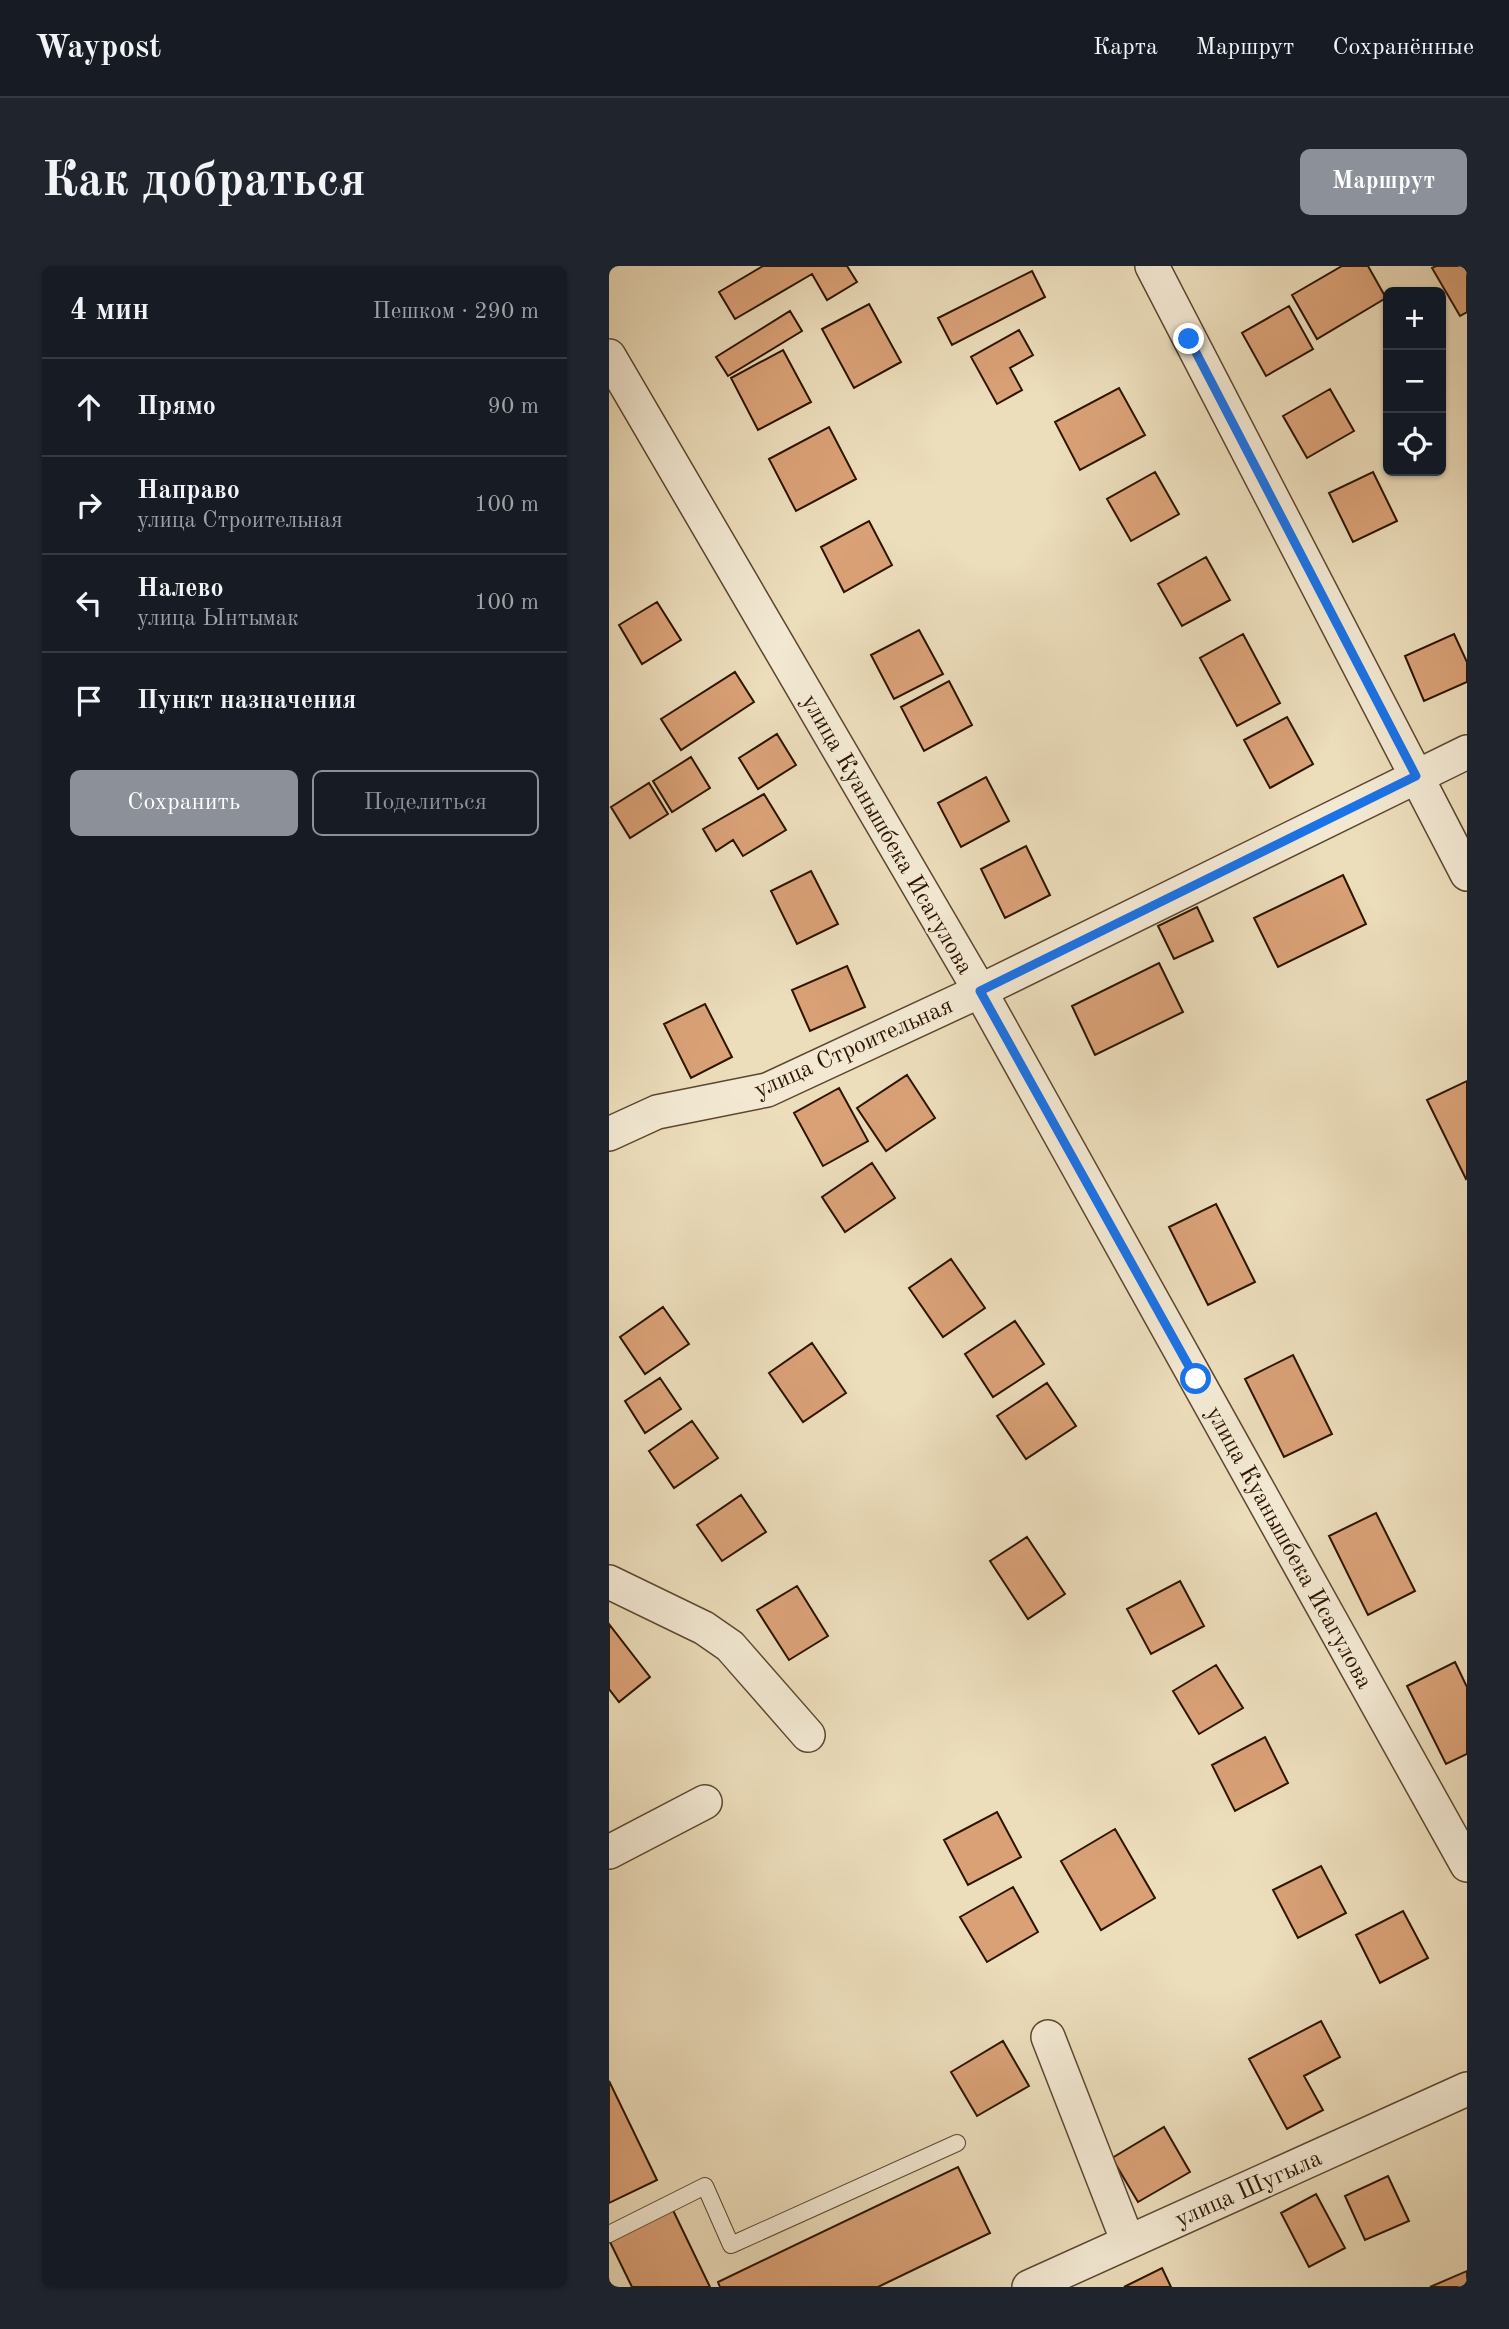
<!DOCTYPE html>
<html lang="ru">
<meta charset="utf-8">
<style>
body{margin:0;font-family:"Old Standard TT",serif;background:#20242c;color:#f1f3f6}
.controls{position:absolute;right:21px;top:21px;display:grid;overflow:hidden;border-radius:10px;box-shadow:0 2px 5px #0004}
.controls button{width:63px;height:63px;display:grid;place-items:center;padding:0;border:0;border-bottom:2px solid #363941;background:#171b24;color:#f1f3f6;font:35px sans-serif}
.stop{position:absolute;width:21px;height:21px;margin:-16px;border:5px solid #1a73e8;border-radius:50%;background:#fff}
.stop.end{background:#1a73e8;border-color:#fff;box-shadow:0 2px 7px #0008}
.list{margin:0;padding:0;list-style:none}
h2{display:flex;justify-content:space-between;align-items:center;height:91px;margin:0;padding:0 28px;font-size:30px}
h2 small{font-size:23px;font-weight:400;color:#9ea1a6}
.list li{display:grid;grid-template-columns:46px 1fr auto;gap:21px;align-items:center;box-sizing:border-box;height:98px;padding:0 28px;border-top:2px solid #363941}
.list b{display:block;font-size:26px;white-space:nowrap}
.list p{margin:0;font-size:23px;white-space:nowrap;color:#9ea1a6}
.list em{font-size:23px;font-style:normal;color:#9ea1a6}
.actions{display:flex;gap:14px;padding:21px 28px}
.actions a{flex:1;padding:16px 0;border:2px solid #8c9099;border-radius:10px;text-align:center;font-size:24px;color:#8c9099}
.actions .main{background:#8c9099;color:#fff}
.icon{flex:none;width:38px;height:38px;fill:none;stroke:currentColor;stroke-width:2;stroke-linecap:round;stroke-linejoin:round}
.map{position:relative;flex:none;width:858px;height:2021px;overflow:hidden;border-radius:10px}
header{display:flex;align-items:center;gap:42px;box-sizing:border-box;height:98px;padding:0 35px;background:#171b24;border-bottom:2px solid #363941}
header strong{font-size:33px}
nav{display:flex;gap:38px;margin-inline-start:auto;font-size:24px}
.intro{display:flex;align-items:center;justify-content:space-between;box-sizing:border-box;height:168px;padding:0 42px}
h1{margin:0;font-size:49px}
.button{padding:18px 32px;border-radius:10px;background:#8c9099;color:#fff;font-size:24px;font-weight:700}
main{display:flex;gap:42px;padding:0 42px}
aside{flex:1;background:#171b24;border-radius:10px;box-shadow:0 2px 5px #0004}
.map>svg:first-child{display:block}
.building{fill:#daa177;stroke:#2d1402;stroke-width:2}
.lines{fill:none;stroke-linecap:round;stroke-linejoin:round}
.lane-casing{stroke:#5d4630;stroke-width:18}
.street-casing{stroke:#5d4630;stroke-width:36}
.lane{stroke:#f3e9d3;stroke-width:16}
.street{stroke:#f3e9d3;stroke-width:33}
.route{stroke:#1a73e8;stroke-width:9}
.labels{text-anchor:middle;stroke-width:5;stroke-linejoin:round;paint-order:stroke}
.street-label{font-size:24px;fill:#2d1402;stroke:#f3e9d3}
</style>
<header>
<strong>Waypost</strong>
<nav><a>Карта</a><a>Маршрут</a><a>Сохранённые</a></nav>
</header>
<div class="intro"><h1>Как добраться</h1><a class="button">Маршрут</a></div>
<main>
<aside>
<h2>4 мин<small>Пешком · 290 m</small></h2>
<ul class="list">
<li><svg class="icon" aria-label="ahead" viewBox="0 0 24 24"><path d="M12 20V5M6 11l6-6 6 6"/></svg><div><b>Прямо</b></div><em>90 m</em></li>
<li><svg class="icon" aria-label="right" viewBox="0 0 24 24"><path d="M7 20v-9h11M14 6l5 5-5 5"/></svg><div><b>Направо</b><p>улица Строительная</p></div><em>100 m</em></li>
<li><svg class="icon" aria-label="left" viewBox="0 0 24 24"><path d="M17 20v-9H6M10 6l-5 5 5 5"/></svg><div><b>Налево</b><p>улица Ынтымак</p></div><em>100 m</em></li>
<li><svg class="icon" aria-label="arrive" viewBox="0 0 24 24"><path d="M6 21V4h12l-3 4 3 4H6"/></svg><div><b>Пункт назначения</b></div></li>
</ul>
<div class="actions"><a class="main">Сохранить</a><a>Поделиться</a></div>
</aside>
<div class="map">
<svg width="858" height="2021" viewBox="0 0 858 2021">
<rect width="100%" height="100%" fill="#ecddbb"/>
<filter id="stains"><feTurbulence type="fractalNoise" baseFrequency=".00286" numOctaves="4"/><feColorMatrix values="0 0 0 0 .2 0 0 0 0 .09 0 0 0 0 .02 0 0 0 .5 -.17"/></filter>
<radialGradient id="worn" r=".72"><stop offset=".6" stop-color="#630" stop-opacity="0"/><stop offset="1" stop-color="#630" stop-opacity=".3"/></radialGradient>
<!-- building -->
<path class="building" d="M154 0H238L248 16 218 34 203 8 126 53 110 26Z
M733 0H759L777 32 708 73 683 29Z
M827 0H858V46L851 50 823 2Z
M423 5 436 31 343 79 329 52Z
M260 38 292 96 245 122 213 63Z
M680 40 704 83 657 110 633 67Z
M181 45 193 65 119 110 107 91Z
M410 64 424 89 401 102 413 124 388 138 362 91Z
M174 84 202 136 149 164 122 112Z
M510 122 536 169 471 204 446 156Z
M721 123 745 165 698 192 674 150Z
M220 161 247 213 187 245 160 193Z
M546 206 570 248 522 275 498 233Z
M764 206 788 255 744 276 720 227Z
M260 255 283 299 235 326 212 281Z
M597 291 621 334 573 360 549 318Z
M48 336 72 374 33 398 10 359Z
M310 364 334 408 285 433 262 389Z
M634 368 671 437 628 460 591 392Z
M845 368 858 396V416L815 435 796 390Z
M126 406 145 436 72 484 52 453Z
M340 415 363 459 315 485 292 441Z
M678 451 704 498 661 522 635 474Z
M168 468 187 499 149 523 130 492Z
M82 491 101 522 63 546 44 515Z
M377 511 400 555 352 581 329 537Z
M40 517 59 548 21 572 2 541Z
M155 528 177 564 134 590 124 574 107 585 94 563Z
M417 580 441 629 396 652 372 603Z
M202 605 229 658 188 678 162 625Z
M734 609 757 658 669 701 645 652Z
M588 641 604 675 565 693 549 660Z
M550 697 574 746 486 789 463 740Z
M238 700 256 741 201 765 183 724Z
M96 738 123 791 82 812 55 758Z
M298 809 326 852 277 885 248 842Z
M858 815V912L857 913 818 834Z
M230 822 259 875 214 900 185 847Z
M263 897 286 932 236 966 213 931Z
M607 938 646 1016 599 1039 560 961Z
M342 993 376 1042 334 1071 300 1022Z
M54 1041 80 1078 36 1108 11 1071Z
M406 1055 435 1098 384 1131 356 1088Z
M203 1077 237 1127 194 1156 160 1107Z
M684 1089 723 1168 675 1191 636 1113Z
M51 1112 72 1143 36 1167 16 1135Z
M438 1117 467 1160 417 1193 388 1150Z
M83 1155 109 1192 65 1222 40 1185Z
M132 1229 157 1266 113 1295 88 1259Z
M767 1247 806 1325 759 1349 720 1270Z
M418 1271 456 1328 419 1353 381 1295Z
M571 1315 595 1360 542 1388 518 1343Z
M188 1320 219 1370 180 1394 148 1344Z
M0 1358 41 1411 10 1436 0 1423Z
M846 1396 858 1421V1488L837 1498 798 1420Z
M607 1399 634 1442 590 1468 564 1425Z
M656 1471 679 1517 626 1545 603 1499Z
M388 1546 412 1591 359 1619 335 1574Z
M506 1563 546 1632 492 1664 452 1595Z
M712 1600 737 1647 689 1672 664 1624Z
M404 1621 429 1666 378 1696 351 1651Z
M794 1645 819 1692 771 1717 747 1669Z
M712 1755 731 1791 695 1810 714 1844 678 1863 640 1793Z
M394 1775 420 1820 368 1850 342 1806Z
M0 1815 48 1914 0 1937Z
M555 1861 581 1906 529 1936 503 1892Z
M349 1901 381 1967 269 2021H111L109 2016Z
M779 1910 800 1955 756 1974 736 1930Z
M707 1928 736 1982 700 2001 672 1947Z
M61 1938 101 2021H23L0 1974Z
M553 2002 562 2021H515Z
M858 2005V2021H821Z"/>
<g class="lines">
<defs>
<path id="lane" d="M0 1968 96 1920 122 1979 348 1877"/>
<path id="street" d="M543 0 858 608
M0 90 371 725 858 1599
M0 868 48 846 158 824 371 725 858 486
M0 1316 95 1362 121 1380 199 1469
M0 1586 96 1536
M439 1771 519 1976
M420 2021 858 1823"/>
</defs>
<!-- lane casing -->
<use href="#lane" class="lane-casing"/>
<!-- street casing -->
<use href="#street" class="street-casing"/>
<!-- lane -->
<use href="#lane" class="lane"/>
<!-- street -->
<use href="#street" class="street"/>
</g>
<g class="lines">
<!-- route -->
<path class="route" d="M580 73 807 510 371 725 587 1113"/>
</g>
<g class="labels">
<!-- street labels -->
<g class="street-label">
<text transform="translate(279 568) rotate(60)" y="8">улица Куанышбека Исагулова</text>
<text transform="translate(244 781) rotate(-24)" y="8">улица Строительная</text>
<text transform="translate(681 1281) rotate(61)" y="8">улица Куанышбека Исагулова</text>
<text transform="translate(639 1922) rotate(-24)" y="8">улица Шугыла</text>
</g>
</g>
<rect width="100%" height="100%" filter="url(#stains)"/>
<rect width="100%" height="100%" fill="url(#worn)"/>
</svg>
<div class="controls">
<button>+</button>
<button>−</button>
<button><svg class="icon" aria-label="locate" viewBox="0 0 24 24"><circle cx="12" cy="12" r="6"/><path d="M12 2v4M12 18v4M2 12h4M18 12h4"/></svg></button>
</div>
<div class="stop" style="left:587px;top:1113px"></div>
<div class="stop end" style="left:580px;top:73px"></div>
</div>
</main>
